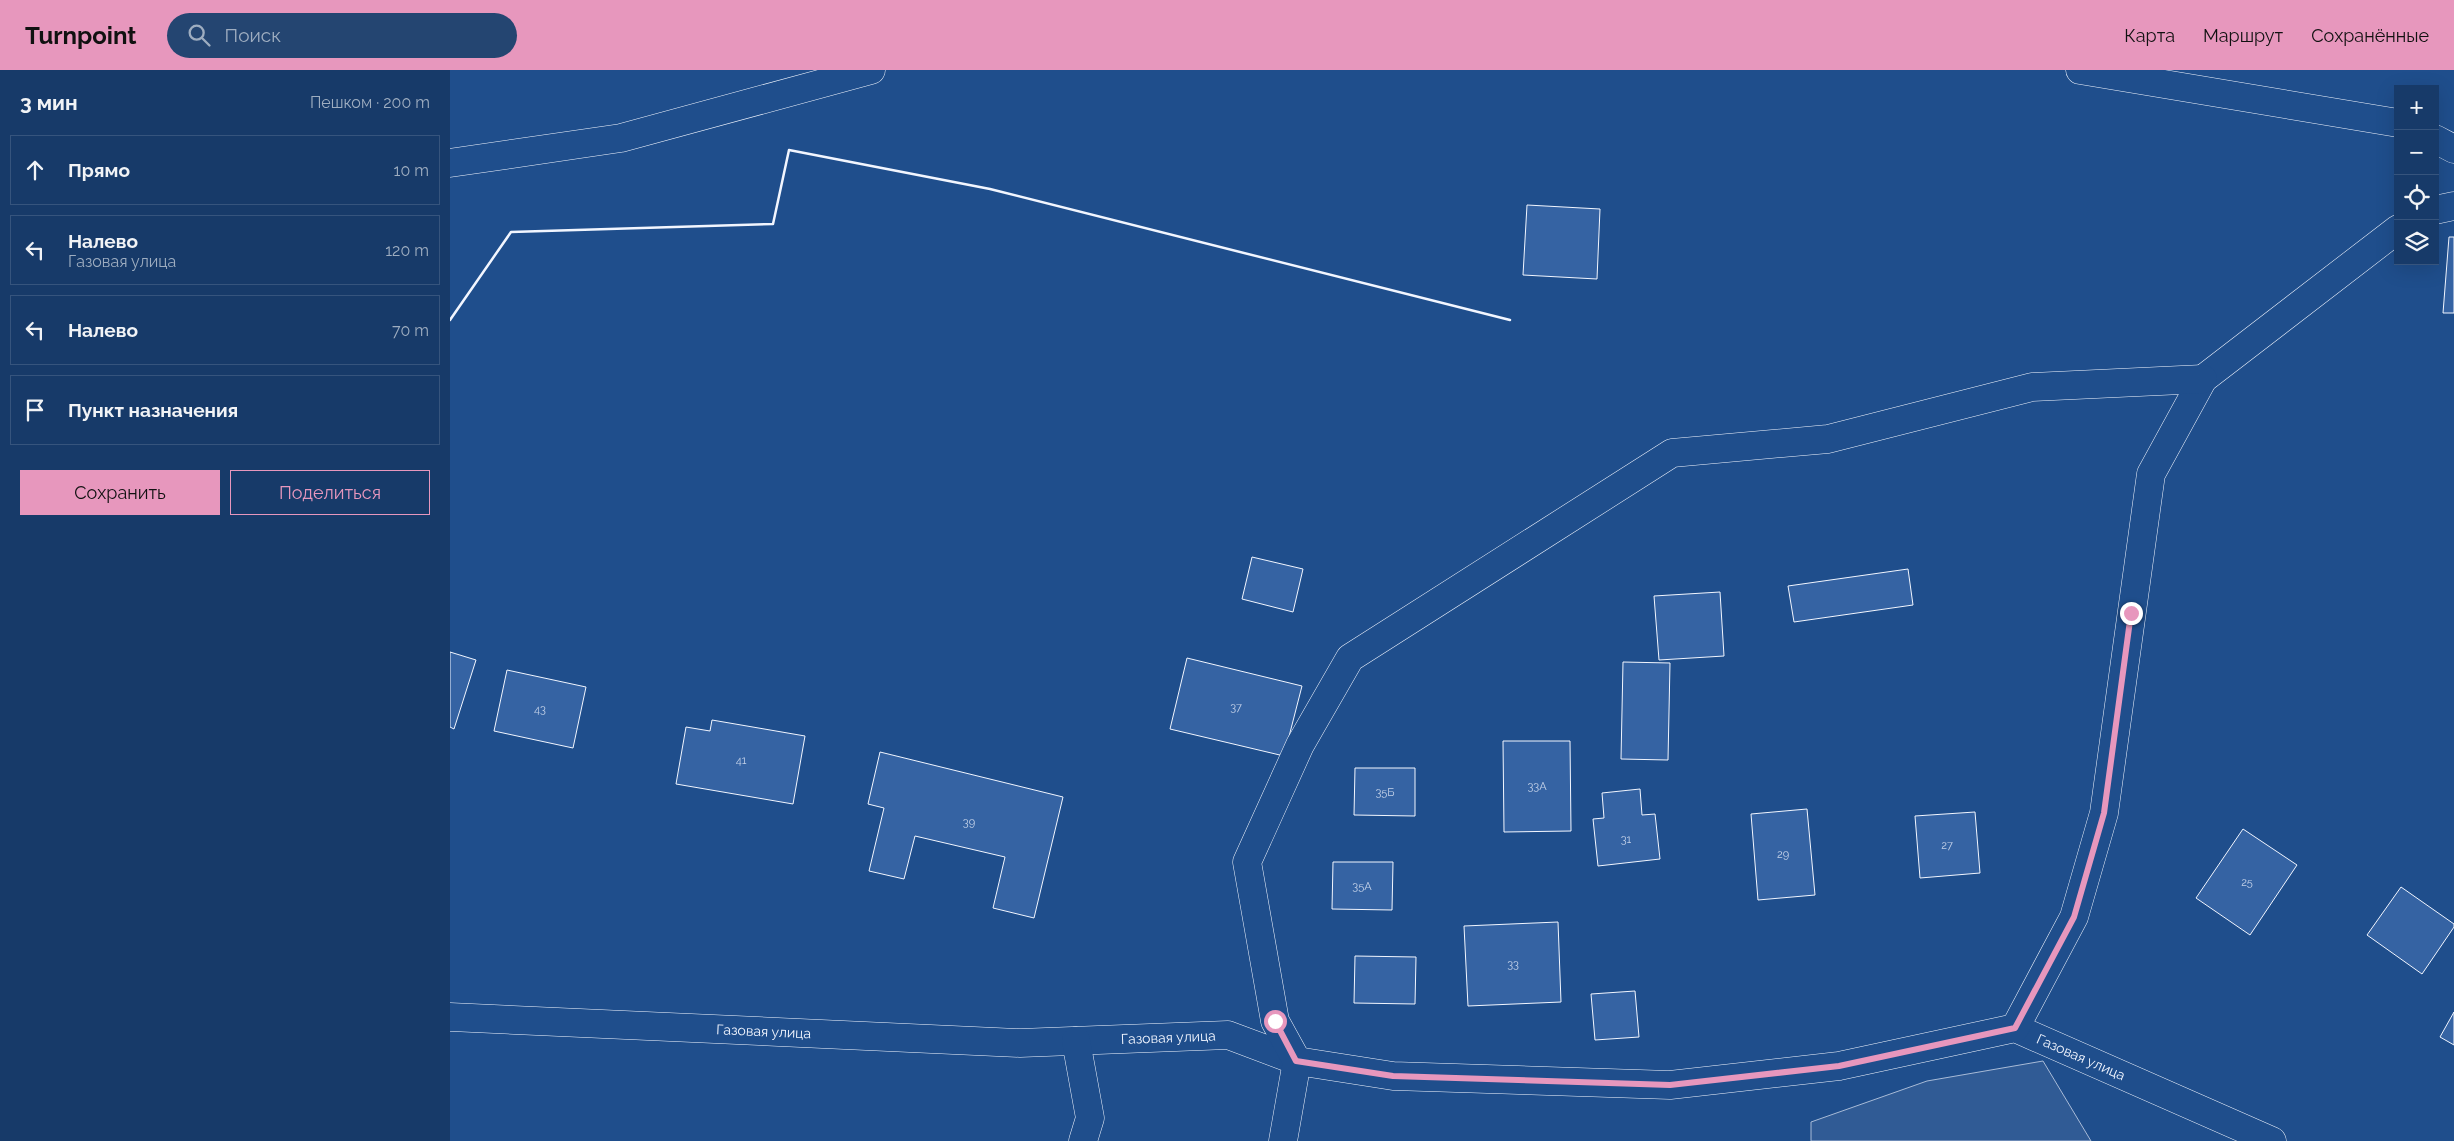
<!DOCTYPE html>
<html lang="ru">
<meta charset="utf-8">
<style>
body{margin:0;font-family:Raleway,sans-serif;background:#244571;color:#f1f3f6}
.controls{position:absolute;right:15px;top:15px;display:grid;overflow:hidden;border-radius:0px;box-shadow:0 5px 20px #0002}
.controls button{width:45px;height:45px;display:grid;place-items:center;padding:0;border:0;border-bottom:1px solid #36547d;background:#173a69;color:#f1f3f6;font:25px sans-serif}
.stop{position:absolute;width:15px;height:15px;margin:-11px;border:4px solid #e797bd;border-radius:50%;background:#fff}
.stop.end{background:#e797bd;border-color:#fff;box-shadow:0 1px 5px #0008}
.list{margin:0;padding:0;list-style:none}
h2{display:flex;justify-content:space-between;align-items:center;height:65px;margin:0;padding:0 20px;font-size:21px}
h2 small{font-size:16px;font-weight:400;color:#9eadc0}
.list li{display:grid;grid-template-columns:32px 1fr auto;gap:15px;align-items:center;box-sizing:border-box;height:70px;margin:0 10px 10px;padding:0 10px;border:1px solid #36547d;border-radius:0px}
.list b{display:block;font-size:19px;white-space:nowrap}
.list p{margin:0;font-size:16px;white-space:nowrap;color:#9eadc0}
.list em{font-size:16px;font-style:normal;color:#9eadc0}
.actions{display:flex;gap:10px;padding:15px 20px}
.actions a{flex:1;padding:11px 0;border:1px solid #e797bd;border-radius:0px;text-align:center;font-size:18px;color:#e797bd}
.actions .main{background:#e797bd;color:#111}
.icon{flex:none;width:28px;height:28px;fill:none;stroke:currentColor;stroke-width:2;stroke-linecap:round;stroke-linejoin:round}
.map{position:relative;flex:none;width:2004px;height:1071px;overflow:hidden}
header{display:flex;align-items:center;gap:30px;box-sizing:border-box;height:70px;padding:0 25px;background:#e797bd;color:#111}
header strong{font-size:24px}
nav{display:flex;gap:28px;margin-inline-start:auto;font-size:18px}
.search{width:350px;height:45px;background:#244571;display:flex;align-items:center;gap:12px;box-sizing:border-box;padding:0 18px;border-radius:28px;color:#9eadc0;font-size:19px}
main{display:flex}
aside{flex:1;background:#173a69}
.map>svg:first-child{display:block}
.built{fill:#305b95;stroke:#a8bbd7}
.building{fill:#3563a3;stroke:#f2f6ff}
.lines{fill:none;stroke-linecap:round;stroke-linejoin:round}
.minor-casing{stroke:#f2f6ff;stroke-width:29}
.minor{stroke:#1f4e8c;stroke-width:28}
.wall{stroke:#f2f6ff;stroke-width:2.5}
.route{stroke:#e797bd;stroke-width:6}
.labels{text-anchor:middle;stroke-width:4;stroke-linejoin:round;paint-order:stroke}
.number-label{font-size:11px;fill:#c3d1e8}
.street-label{font-size:14px;fill:#f2f6ff;stroke:#1f4e8c}
</style>
<header>
<strong>Turnpoint</strong>
<div class="search"><svg class="icon" aria-label="search" viewBox="0 0 24 24"><circle cx="10" cy="10" r="6"/><path d="M15 15l6 6"/></svg>Поиск</div>
<nav><a>Карта</a><a>Маршрут</a><a>Сохранённые</a></nav>
</header>
<main>
<aside>
<h2>3 мин<small>Пешком · 200 m</small></h2>
<ul class="list">
<li><svg class="icon" aria-label="ahead" viewBox="0 0 24 24"><path d="M12 20V5M6 11l6-6 6 6"/></svg><div><b>Прямо</b></div><em>10 m</em></li>
<li><svg class="icon" aria-label="left" viewBox="0 0 24 24"><path d="M17 20v-9H6M10 6l-5 5 5 5"/></svg><div><b>Налево</b><p>Газовая улица</p></div><em>120 m</em></li>
<li><svg class="icon" aria-label="left" viewBox="0 0 24 24"><path d="M17 20v-9H6M10 6l-5 5 5 5"/></svg><div><b>Налево</b></div><em>70 m</em></li>
<li><svg class="icon" aria-label="arrive" viewBox="0 0 24 24"><path d="M6 21V4h12l-3 4 3 4H6"/></svg><div><b>Пункт назначения</b></div></li>
</ul>
<div class="actions"><a class="main">Сохранить</a><a>Поделиться</a></div>
</aside>
<div class="map">
<svg width="2004" height="1071" viewBox="0 0 2004 1071">
<rect width="100%" height="100%" fill="#1f4e8c"/>
<!-- built -->
<path class="built" d="M1593 991 1641 1071H1361V1052L1477 1011Z"/>
<!-- building -->
<path class="building" d="M1077 135 1150 139 1147 209 1073 205Z
M1999 167H2004V243H1993Z
M802 487 853 499 843 542 792 529Z
M1458 499 1463 535 1344 552 1338 516Z
M1270 522 1274 586 1209 590 1204 526Z
M0 582 26 590 4 659 0 657Z
M737 588 852 616 834 686 720 659Z
M1173 592 1220 593 1218 690 1171 689Z
M57 600 136 617 123 678 44 661Z
M262 650 355 666 343 734 226 714 236 657 260 661Z
M1053 671H1120L1121 761 1054 762Z
M430 682 613 727 584 848 543 838 555 787 465 766 454 809 419 801 434 738 418 734Z
M905 698H965V746L904 745Z
M1190 719 1192 745 1205 744 1210 789 1148 796 1143 749 1154 748 1152 723Z
M1357 739 1365 825 1308 830 1301 744Z
M1525 742 1530 803 1470 808 1465 746Z
M1793 759 1847 795 1800 865 1746 828Z
M883 792H943L942 840 882 839Z
M1951 817 2004 854V857L1972 904 1917 865Z
M1108 852 1111 932 1018 936 1014 856Z
M905 886 966 887 965 934 904 933Z
M1185 921 1189 967 1145 970 1141 924Z
M2004 942V975L1990 967Z"/>
<g class="lines">
<defs>
<g id="minor">
<path d="M1630 0 1948 53"/>
<path d="M1985 69 2004 79"/>
<path d="M0 93 171 68 421 0"/>
<path d="M1985 140 2004 136"/>
<path id="s1" d="M0 947 570 973 778 965 847 991 943 1006 1220 1015 1389 996 1565 958 1822 1071"/>
<path d="M1565 958 1624 847 1654 743 1701 404 1753 309 1948 159"/>
<path d="M626 971 640 1048 633 1071"/>
<path d="M833 1071 847 991 825 951 797 792 850 675 900 588 1222 383 1378 369 1582 317 1753 309"/>
</g>
</defs>
<!-- minor casing -->
<use href="#minor" class="minor-casing"/>
<!-- minor -->
<use href="#minor" class="minor"/>
<!-- wall -->
<path class="wall" d="M0 250 61 162 323 154 339 80 540 119 1060 250"/>
</g>
<g class="lines">
<!-- route -->
<path class="route" d="M825 951 846 991 943 1006 1220 1015 1389 996 1565 958 1624 847 1654 743 1681 543"/>
</g>
<g class="labels">
<!-- number labels -->
<g class="number-label">
<text x="786" y="641">37</text>
<text x="90" y="643">43</text>
<text x="291" y="694">41</text>
<text x="1087" y="720">33А</text>
<text x="935" y="726">35Б</text>
<text x="519" y="756">39</text>
<text x="1176" y="773">31</text>
<text x="1497" y="779">27</text>
<text x="1333" y="788">29</text>
<text x="1797" y="816">25</text>
<text x="912" y="820">35А</text>
<text x="1063" y="898">33</text>
</g>
<!-- street labels -->
<g class="street-label">
<text dy="5" stroke="none"><textPath href="#s1" startOffset="314">Газовая улица</textPath></text>
<text dy="5" stroke="none"><textPath href="#s1" startOffset="719">Газовая улица</textPath></text>
<text dy="5" stroke="none"><textPath href="#s1" startOffset="1649">Газовая улица</textPath></text>
</g>
</g>
</svg>
<div class="controls">
<button>+</button>
<button>−</button>
<button><svg class="icon" aria-label="locate" viewBox="0 0 24 24"><circle cx="12" cy="12" r="6"/><path d="M12 2v4M12 18v4M2 12h4M18 12h4"/></svg></button>
<button><svg class="icon" aria-label="layers" viewBox="0 0 24 24"><path d="M12 4l9 5-9 5-9-5zM3 14l9 5 9-5"/></svg></button>
</div>
<div class="stop" style="left:825px;top:951px"></div>
<div class="stop end" style="left:1681px;top:543px"></div>
</div>
</main>
